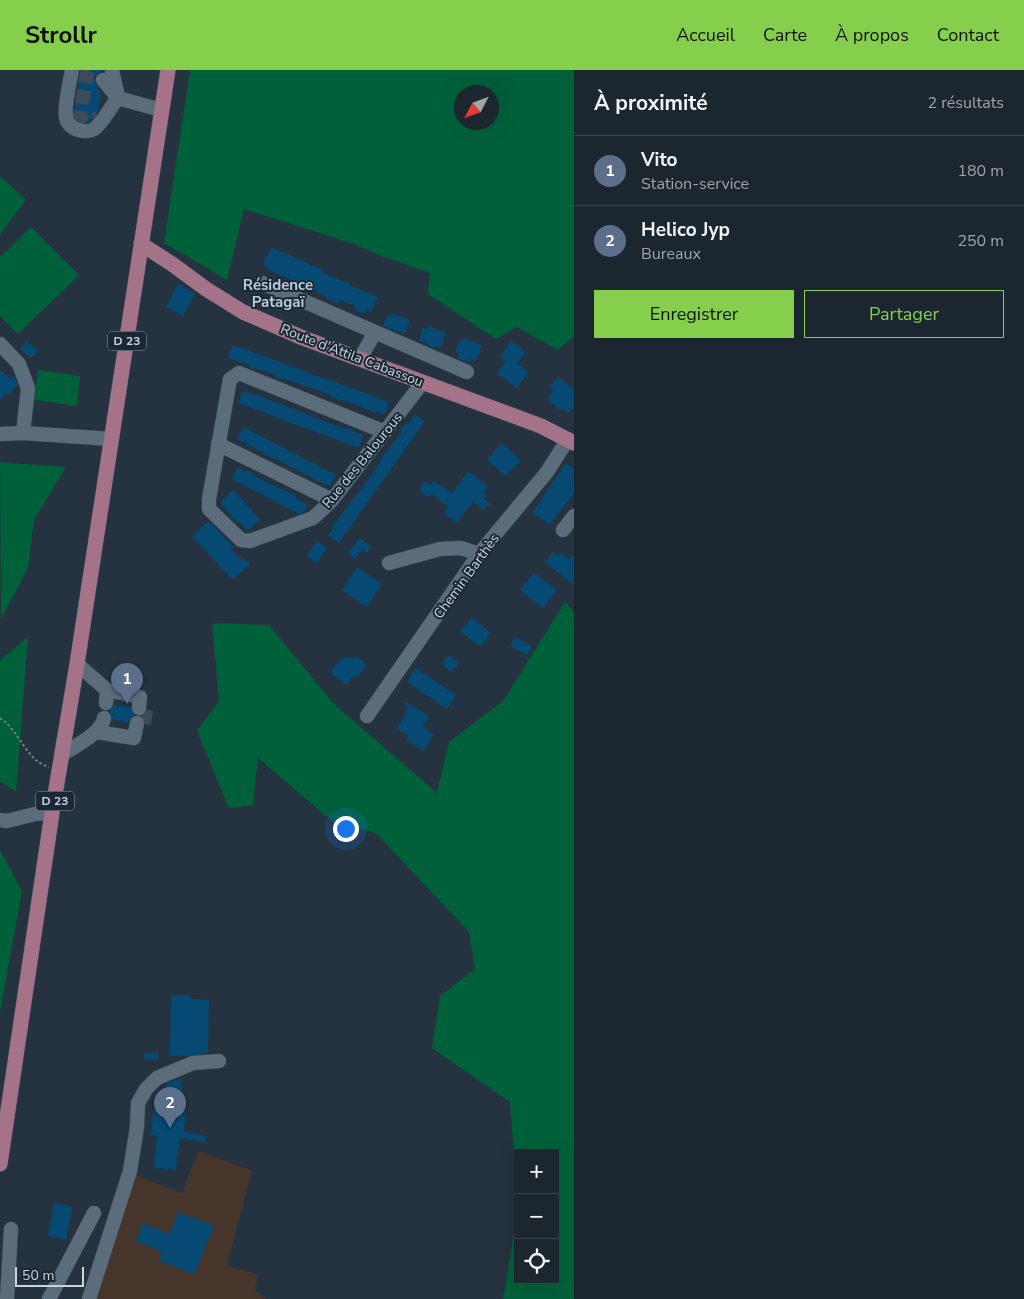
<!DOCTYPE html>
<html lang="fr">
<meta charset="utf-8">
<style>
body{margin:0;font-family:"Nunito Sans",sans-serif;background:#242e37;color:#f1f3f6}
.controls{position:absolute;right:15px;bottom:15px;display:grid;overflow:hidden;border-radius:0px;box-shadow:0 5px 20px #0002}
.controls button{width:45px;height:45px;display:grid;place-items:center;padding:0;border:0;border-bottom:1px solid #39434b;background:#1b262f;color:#f1f3f6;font:25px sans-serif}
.compass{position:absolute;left:454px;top:15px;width:45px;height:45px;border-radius:50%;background:#1b262f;box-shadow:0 5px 20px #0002;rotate:229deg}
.scale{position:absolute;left:15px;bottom:12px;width:69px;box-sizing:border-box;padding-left:5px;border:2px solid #cad4dc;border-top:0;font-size:14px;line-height:18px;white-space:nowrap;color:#cad4dc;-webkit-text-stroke:4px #1a2935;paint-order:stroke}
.you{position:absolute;left:345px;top:758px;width:18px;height:18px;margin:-12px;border:4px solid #fff;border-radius:50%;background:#1a73e8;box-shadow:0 0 0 8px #1a73e833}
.badge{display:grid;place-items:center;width:32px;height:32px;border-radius:50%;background:#85cf4c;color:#fff;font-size:16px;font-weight:700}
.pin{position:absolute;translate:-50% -41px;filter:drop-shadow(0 1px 2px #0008)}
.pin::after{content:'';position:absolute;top:26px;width:18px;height:15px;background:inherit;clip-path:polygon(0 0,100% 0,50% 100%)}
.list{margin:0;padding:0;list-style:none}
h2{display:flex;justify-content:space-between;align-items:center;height:65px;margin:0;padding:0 20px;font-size:21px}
h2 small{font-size:16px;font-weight:400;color:#a0a5aa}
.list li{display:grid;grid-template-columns:32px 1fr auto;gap:15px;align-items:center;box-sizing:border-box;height:70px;padding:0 20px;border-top:1px solid #39434b}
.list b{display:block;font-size:19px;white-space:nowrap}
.list p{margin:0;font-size:16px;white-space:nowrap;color:#a0a5aa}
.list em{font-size:16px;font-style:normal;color:#a0a5aa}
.actions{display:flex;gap:10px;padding:15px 20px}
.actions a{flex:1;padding:11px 0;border:1px solid #85cf4c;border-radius:0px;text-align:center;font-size:18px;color:#85cf4c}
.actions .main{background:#85cf4c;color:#111}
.icon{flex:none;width:28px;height:28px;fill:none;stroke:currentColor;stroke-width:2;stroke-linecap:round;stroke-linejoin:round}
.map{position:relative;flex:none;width:574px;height:1229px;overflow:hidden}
header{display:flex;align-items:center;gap:30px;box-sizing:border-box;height:70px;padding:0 25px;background:#85cf4c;color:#111}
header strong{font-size:24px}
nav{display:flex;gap:28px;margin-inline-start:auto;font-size:18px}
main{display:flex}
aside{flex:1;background:#1b262f}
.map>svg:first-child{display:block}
.industrial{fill:#45352a}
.green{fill:#00603a;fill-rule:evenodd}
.building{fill:#064a73}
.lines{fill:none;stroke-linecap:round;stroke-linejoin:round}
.minor-tunnel{stroke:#3d4b57;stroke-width:14;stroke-dasharray:14 7;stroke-linecap:butt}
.minor-casing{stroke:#414e59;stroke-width:15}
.major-casing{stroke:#414e59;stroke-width:16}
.path{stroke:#73808a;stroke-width:2;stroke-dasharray:2.5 2.5;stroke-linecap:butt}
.minor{stroke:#5b6c7a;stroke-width:14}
.major{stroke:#a47388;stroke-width:15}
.labels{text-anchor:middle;stroke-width:4;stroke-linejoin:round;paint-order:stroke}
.shield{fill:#1a2935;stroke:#95a1aa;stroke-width:1}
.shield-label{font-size:12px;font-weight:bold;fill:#cad4dc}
.street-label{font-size:14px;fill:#cad4dc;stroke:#1a2935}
.neighbourhood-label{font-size:15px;font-weight:bold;fill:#bacddd;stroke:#1a2935}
</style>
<header>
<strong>Strollr</strong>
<nav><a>Accueil</a><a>Carte</a><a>À propos</a><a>Contact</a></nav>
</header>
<main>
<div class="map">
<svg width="574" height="1229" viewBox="0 0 574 1229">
<rect width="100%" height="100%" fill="#24333f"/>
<!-- industrial -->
<path class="industrial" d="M198 1081 252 1100 227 1196 258 1204 255 1220 266 1229H94L135 1105 182 1123Z"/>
<!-- green -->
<path class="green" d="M190 0H574V266L558 280 517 257 496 269 428 224 430 203 384 187 354 174 244 139 227 210 164 173ZM462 22H492V52H462Z
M0 106 26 130 0 164Z
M31 157 79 205 18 264 0 246V187Z
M38 300 80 306 77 336 34 330Z
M0 392 66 397 34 450 28 498 1 549Z
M565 532 574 542V1229H503L518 1140V1210H555V1083H518V1134L510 1032 432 978 440 926 475 899 469 862 376 763 333 752 258 688 253 735 229 738 197 661 219 631 212 553 269 555 335 635 437 723 449 672 503 631Z
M28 567 16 722 0 711V590Z
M0 780 22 821 0 942Z"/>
<!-- building -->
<path class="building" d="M81 0H103V1L97 4 95 7 96 15 101 22 99 40 92 50 86 53 79 51 75 46V31Z
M271 177 323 200V203L351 214 350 216 378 227 371 242 366 240 364 244 354 240 356 236 339 230 338 233 325 228 326 226 266 199 268 196 263 194Z
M178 214 195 223 183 246 166 237Z
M390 243 410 250 405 264 383 256 387 246H389Z
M428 256 446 263 440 278 435 276 434 278 419 270 423 258 426 259Z
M463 268 482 275 476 290 471 289 469 293 457 288 459 283 455 282 460 270 462 271Z
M27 271 39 281 31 288 20 279Z
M511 271 526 282 517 293 529 302 517 318 497 303 506 291 500 286Z
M233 275 389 332 384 345 375 341V343L353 333 330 327 331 325 285 309V310L275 307 276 305 259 299 258 300 249 297 250 295 228 288Z
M0 300 11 309 14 306 18 315 8 325 7 323 0 330Z
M558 307 574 319V337L569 343 563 339 562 341 547 330 553 321 549 318Z
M243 321 251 324 252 323 345 359 346 357 355 361 354 362 363 365 360 375 358 378 238 333Z
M415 344 425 351 339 473 328 465 334 458 332 457 370 407 380 392 379 391 402 362 400 361 406 353 408 355Z
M243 357 336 405 330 416 317 411 312 409 313 408 278 390 265 385 266 384 237 369Z
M501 373 521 390 506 406 487 390Z
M566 393 574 398V423L550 455 532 443Z
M237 398 246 402V400L255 405 254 406 297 426 295 428 308 435 304 442 299 444 232 409Z
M468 401 488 416 484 422 487 425 484 429 490 434 484 440 473 432 457 453 444 443 448 437 431 424 429 428 419 420 425 411 431 415 435 411 452 423Z
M233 420 260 449 248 461 238 451 236 452 220 432Z
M209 451 234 477 231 479 241 490 244 488 250 494 233 510 192 466Z
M360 468 371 477 367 483 362 479 355 489 348 483Z
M317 471 327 478 317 493 306 486Z
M553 482 557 486 560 483 569 490 574 484V515L545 492Z
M357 497 382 514 367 537 342 520Z
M534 503 557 520 543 538 520 520Z
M472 547 491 563 480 577 460 561Z
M515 567 532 576 527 585 510 576Z
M448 585 459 593 452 602 442 594Z
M358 587 367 595 357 607 355 605 346 615 330 602 342 588Z
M416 598 456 625 447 639 407 612Z
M404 631 429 646 423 657 434 664 424 681 406 670 409 666 397 659 408 640Z
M114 635 130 637 134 645 128 652 112 649V646L109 641Z
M148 639 152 640 149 655 146 654 142 646Z
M171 925H191V929L209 930 208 983 188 986 170 985Z
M144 983H158V990L144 989Z
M175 1010 182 1011 181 1034 186 1035 184 1062 206 1066 205 1072 180 1068 176 1100 154 1098 157 1066 151 1065 154 1032 166 1033 167 1013Z
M54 1133 72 1137 66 1170 48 1166Z
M178 1142 214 1156 194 1205 159 1190 162 1182 136 1171 143 1153 169 1164Z"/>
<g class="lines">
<!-- minor-tunnel -->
<path class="minor-tunnel" d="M89 0 87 3 80 45 82 49 88 52 98 48
M144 654 146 639"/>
<defs>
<path id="minor" d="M72 0C70 11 64 36 66 47 67 54 73 59 79 60 85 62 89 62 94 59 104 52 110 37 118 28
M112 0 118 27
M103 10 118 28 161 40
M262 213 467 302
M0 274 19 294 28 318 23 363
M360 289 375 262
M385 362 239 303 230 309 209 429V439L241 470 250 471 313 448 323 439 332 430 423 312
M0 364 23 363 112 369
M218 374 332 430
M563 460 574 446
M389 493 440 479 461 478 479 484
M77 594 107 620 106 633
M107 620 140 627 139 638
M367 646 479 484 547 402 568 369
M96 662 134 668 137 653
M63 684C75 676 102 663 104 648
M0 750 7 751 35 744 52 743
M7 1229 11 1159
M49 1229 94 1143
M89 1229 130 1101 137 1057 138 1033 146 1019 157 1008 193 993 219 991"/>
<path id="major" d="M141 174 172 194 206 219 243 242 303 268 541 356 574 373
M0 1094 52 743 77 594 168 0"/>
</defs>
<!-- minor casing -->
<use href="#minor" class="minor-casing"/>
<!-- major casing -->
<use href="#major" class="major-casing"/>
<!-- path -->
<path class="path" d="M0 648C20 661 26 691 49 697"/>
<!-- minor -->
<use href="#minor" class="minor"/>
<!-- major -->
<use href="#major" class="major"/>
</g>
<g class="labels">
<!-- shield labels -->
<g class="shield">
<rect x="108" y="261.5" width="38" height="19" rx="4"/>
<rect x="36" y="721.5" width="38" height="19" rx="4"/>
</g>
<g class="shield-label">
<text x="127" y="275">D 23</text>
<text x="55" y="735">D 23</text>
</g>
<!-- street labels -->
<g class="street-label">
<text transform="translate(352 285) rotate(21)" y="5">Route d'Attila Cabassou</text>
<text transform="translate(362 390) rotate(-51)" y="5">Rue des Balourous</text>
<text transform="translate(466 506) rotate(-54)" y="5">Chemin Barthès</text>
</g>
<!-- neighbourhood labels -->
<g class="neighbourhood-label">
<text x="278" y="220">Résidence<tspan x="278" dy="17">Patagaï</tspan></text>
</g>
</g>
</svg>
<div class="controls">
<button>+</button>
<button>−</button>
<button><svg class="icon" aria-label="locate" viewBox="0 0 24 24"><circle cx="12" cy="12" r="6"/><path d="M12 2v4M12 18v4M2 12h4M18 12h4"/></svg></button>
</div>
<svg class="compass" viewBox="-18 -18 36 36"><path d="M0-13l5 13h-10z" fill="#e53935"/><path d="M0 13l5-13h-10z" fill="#a0a5aa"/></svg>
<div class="scale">50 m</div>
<div class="you"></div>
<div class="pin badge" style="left:127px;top:634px;background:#5c6f8a">1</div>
<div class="pin badge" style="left:170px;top:1058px;background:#5c6f8a">2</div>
</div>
<aside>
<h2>À proximité<small>2 résultats</small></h2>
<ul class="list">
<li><span class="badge" style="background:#5c6f8a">1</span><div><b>Vito</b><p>Station-service</p></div><em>180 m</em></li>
<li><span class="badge" style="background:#5c6f8a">2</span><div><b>Helico Jyp</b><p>Bureaux</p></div><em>250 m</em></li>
</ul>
<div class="actions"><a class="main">Enregistrer</a><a>Partager</a></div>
</aside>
</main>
